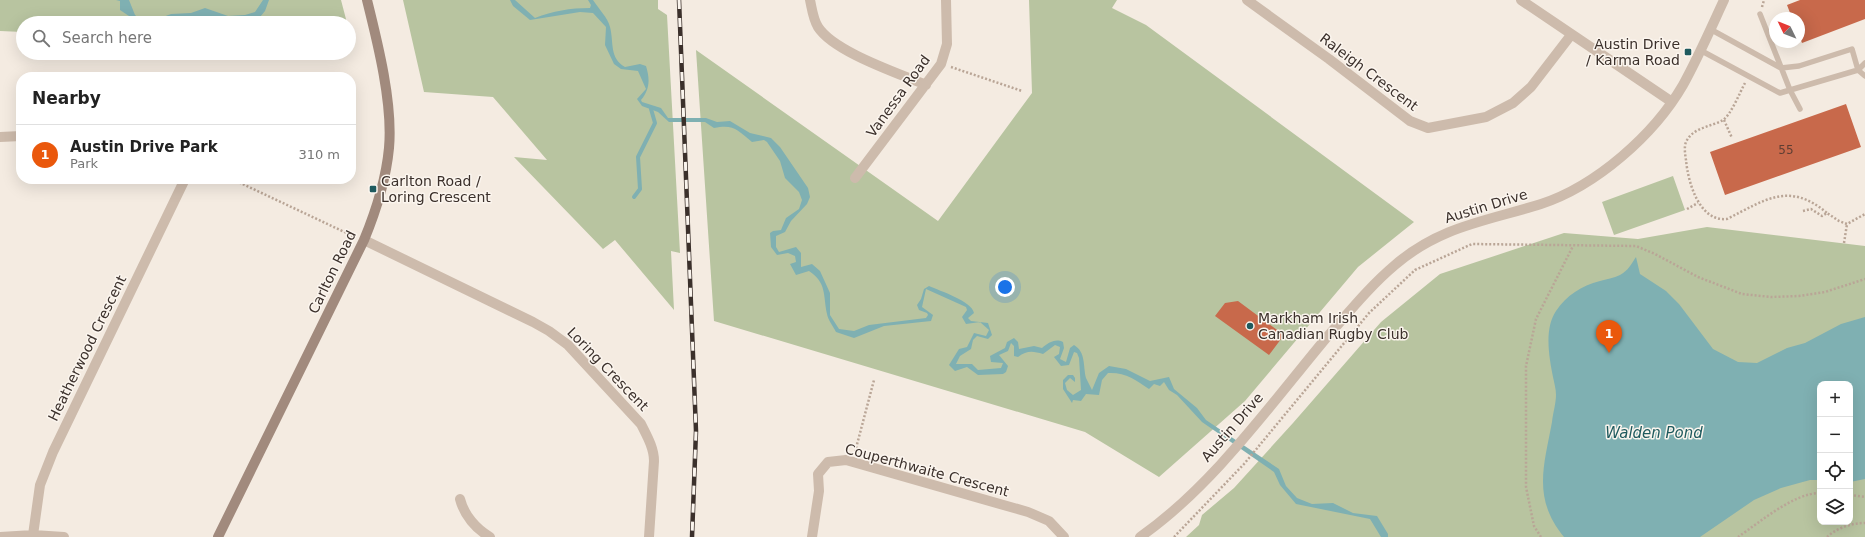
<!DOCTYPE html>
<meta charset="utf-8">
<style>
body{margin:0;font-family:"DejaVu Sans",sans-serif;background:#f2f2f2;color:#222}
.controls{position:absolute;right:12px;bottom:12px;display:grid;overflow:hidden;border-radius:8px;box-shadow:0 4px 16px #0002}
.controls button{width:36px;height:36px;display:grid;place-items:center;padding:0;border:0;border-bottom:1px solid #e0e0e0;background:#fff;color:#222;font:20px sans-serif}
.compass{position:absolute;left:1769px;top:12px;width:36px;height:36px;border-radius:50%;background:#fff;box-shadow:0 4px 16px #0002;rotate:313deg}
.you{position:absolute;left:1005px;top:287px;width:14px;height:14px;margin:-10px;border:3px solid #fff;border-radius:50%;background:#1a73e8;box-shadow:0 0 0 6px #1a73e833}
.badge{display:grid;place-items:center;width:26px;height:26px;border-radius:50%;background:#ea580c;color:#fff;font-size:13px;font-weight:700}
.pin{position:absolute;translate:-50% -33px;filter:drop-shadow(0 1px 2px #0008)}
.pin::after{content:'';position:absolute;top:21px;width:14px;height:12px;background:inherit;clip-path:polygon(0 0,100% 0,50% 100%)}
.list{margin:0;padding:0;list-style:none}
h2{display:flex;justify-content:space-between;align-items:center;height:52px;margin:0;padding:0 16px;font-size:17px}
h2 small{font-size:13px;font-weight:400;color:#767676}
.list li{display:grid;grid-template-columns:26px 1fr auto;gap:12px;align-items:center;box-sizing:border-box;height:60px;padding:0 16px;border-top:1px solid #e0e0e0}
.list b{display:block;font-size:15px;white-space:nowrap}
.list p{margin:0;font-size:13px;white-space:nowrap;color:#767676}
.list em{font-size:13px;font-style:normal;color:#767676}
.icon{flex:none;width:22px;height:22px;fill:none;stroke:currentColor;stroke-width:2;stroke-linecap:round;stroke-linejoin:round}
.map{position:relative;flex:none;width:1865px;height:537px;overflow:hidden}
.search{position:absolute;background:#fff;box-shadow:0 4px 16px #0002;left:16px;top:16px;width:340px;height:44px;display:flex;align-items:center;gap:10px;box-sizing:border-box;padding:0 14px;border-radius:22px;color:#767676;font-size:15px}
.panel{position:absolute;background:#fff;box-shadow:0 4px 16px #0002;left:16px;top:72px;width:340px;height:112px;border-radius:16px}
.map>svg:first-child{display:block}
.green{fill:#b8c4a0;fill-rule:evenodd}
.water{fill:#7fb0b2}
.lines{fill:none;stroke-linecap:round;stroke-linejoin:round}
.stream{stroke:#7fb0b2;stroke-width:4}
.building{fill:#c8694b}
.path{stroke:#b9a596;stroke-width:2.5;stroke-dasharray:2 2;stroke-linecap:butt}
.lane{stroke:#cdbbac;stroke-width:5.5}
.street{stroke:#cdbbac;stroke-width:10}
.secondary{stroke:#a18a7d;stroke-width:10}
.rail-casing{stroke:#3b302b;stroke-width:4.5}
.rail{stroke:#fbf5ee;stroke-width:3;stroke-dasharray:9;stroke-linecap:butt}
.poi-dot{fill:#1f5a5e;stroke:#fbf5ee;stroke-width:1.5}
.labels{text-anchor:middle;stroke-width:3;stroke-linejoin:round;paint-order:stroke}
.number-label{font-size:12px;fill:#5e3e33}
.poi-label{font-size:14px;fill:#3b302b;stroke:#fbf5ee;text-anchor:start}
.street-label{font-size:14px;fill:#3b302b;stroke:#fbf5ee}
.water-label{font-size:15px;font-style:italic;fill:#1f5a5e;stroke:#fbf5ee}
</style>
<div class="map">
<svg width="1865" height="537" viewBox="0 0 1865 537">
<rect width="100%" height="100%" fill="#f4ebe1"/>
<!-- green -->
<path class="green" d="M0 0H341L347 23H23V32L0 31Z
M403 0H658V9L667 15 680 253 671 251 674 310 615 240 603 249 514 157 547 160 493 97 424 92Z
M1029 0H1117L1112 8 1146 25 1414 222 1358 267 1245 401 1159 477 1085 432 714 321 696 50 938 221 1032 93Z
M1673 176 1685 210 1614 235 1602 202Z
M1707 227 1865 246V537H1186L1199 525 1202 515 1234 488 1293 423 1381 322 1440 274 1564 233 1638 239ZM1820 384H1850V522H1820Z"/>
<!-- water -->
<path class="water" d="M116 0H129L135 15 145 23H134L132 18 120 10V1Z
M263 0H269L265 11 260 17 252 21 217 23 202 17H180L163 23H147L171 14 191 13 205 8 228 16 245 15 255 12Z
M510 0H515L535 18C553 11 570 8 590 8L591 5 588 0H593C598 8 608 18 610 27 614 42 609 58 625 67L640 64 646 66C650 79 650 89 641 100L642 102 661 108 668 118H706L717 122 730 121 750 133 771 138 780 147 808 188 810 197 807 204 791 221 785 232 776 236V247L779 252 796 247 801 253V267L812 264 820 271 830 293V315L839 329 854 331 869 325 926 318 928 315 927 313 919 310 917 305 921 299 924 289 929 286C940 291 972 301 974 313L968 318 971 321 988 323 992 335 988 339 977 336 973 340 971 349 960 356 956 364H972L978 370 1001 368 1003 363 991 362 990 356 1005 348 1007 342 1014 338 1018 342 1019 349 1034 346 1042 348C1048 343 1055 338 1063 342L1064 348 1060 359 1066 362 1070 348 1074 345C1086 352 1083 366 1086 378 1088 382 1090 386 1092 390L1099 373 1109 366 1126 369 1150 381 1169 377 1174 389 1197 408 1206 420 1279 469 1286 486 1297 498 1312 504 1333 503 1353 513 1377 516 1388 534V537H1381L1370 519 1296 504 1280 485 1274 472 1202 422 1177 395 1169 390 1164 382 1160 386 1154 384 1149 389C1136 380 1125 372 1108 373L1102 380 1099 395 1086 394 1081 401 1073 400 1072 403 1063 389V380L1068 375H1073L1075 378V382L1070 378 1065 383 1067 390 1073 395 1081 390 1079 358 1077 353 1074 352 1069 365 1061 366 1054 357 1059 354 1060 347 1055 345 1043 354C1033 351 1027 350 1018 357L1014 356V346L1011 343 1008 351 999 355 1008 366 1006 372 1003 374 978 375 967 367 955 371 949 365 959 349 967 347 974 333 986 336 989 330 980 322 966 324 962 317 967 310 966 307 926 289 922 307 933 315 931 321 884 326 854 338 836 332C833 326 828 320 827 314 823 295 827 283 809 271L796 275 790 264 796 262 795 256 788 253 777 255 771 247 770 233 773 231 781 230 786 218 799 209 802 200 799 192 785 178 780 161 767 142 764 140 752 142C737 130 734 124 714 128L705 122H669L658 112 642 106 637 99 646 89 638 71 621 69 614 64 605 45 606 27 593 13 580 12 530 20 513 6Z
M1636 257 1640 274 1666 291 1679 304 1713 349 1738 362 1757 363 1787 348 1805 343 1841 324 1865 317V479L1850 482V384H1820V480H1810L1781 488 1754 500 1700 537H1564C1532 498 1544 466 1552 422 1553 413 1556 403 1556 395 1556 389 1554 382 1553 377 1549 357 1544 329 1556 311 1567 295 1581 286 1600 281 1606 279 1614 278 1620 275 1628 271 1632 263 1636 257Z"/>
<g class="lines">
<!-- stream -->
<path class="stream" d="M634 197 640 189 638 157 655 123 651 109"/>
</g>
<!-- building -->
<path class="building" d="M1800 0H1865V19L1802 43 1799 35V18H1792L1787 5Z
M1846 104 1861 147 1725 195 1710 152Z
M1238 301 1284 335 1269 355 1215 316 1225 303Z"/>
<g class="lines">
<!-- path -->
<path class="path" d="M1762 7 1764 0
M951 67 1022 91
M1745 83C1740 92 1731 115 1723 120 1711 127 1693 127 1686 142 1684 147 1685 154 1686 160 1688 182 1699 222 1727 219 1765 200 1789 181 1827 213
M1724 120 1732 138
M232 179 355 237
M1687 209 1698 203
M1803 211 1811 209 1822 216 1827 213 1839 221 1847 224 1865 214
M1844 243 1847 224
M855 452 874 380
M1850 495 1865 497
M1174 537 1244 464 1369 313 1415 270 1472 244 1636 246 1655 254 1698 277 1742 294 1771 297 1799 296 1825 292 1865 279
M1541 537 1534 526 1526 487V366L1536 319 1573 246
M1738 537C1760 522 1794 493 1820 493
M1827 537C1837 528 1851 523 1865 523"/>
<!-- lane -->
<path class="lane" d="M1760 14 1790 90 1800 109
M1710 29 1781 68 1799 66 1852 49 1858 70 1865 76
M1700 50 1780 93 1858 70 1865 63"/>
<!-- street -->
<path class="street" d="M810 0C812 9 813 19 818 27 834 52 898 73 926 85
M1247 0 1329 59 1410 121 1428 128 1486 117 1513 103 1531 87 1571 35
M1521 0 1672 102
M0 137 21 136
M855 178 941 64 947 44 946 0
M364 240 533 322 549 331 568 345 641 424C647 436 654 448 654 461L649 537
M460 499C464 515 476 529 490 537
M33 535 40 485 53 452 185 179
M0 537 33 535 64 537
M812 537 819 491 818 474 828 462 846 460 1028 512 1049 521 1064 537
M1140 537C1212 487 1271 404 1327 337 1349 312 1370 286 1395 265 1440 226 1487 221 1541 204 1596 186 1654 135 1683 85 1698 58 1711 28 1724 0"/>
<!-- secondary -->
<path class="secondary" d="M218 537 364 240C376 211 386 180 389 148 393 104 378 44 367 0"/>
<defs>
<path id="rail" d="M679 0 696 431 692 537"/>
</defs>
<!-- rail casing -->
<use href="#rail" class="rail-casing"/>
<!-- rail -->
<use href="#rail" class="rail"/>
</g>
<!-- markers -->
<g class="poi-dot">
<rect x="1684" y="48" width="8" height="8" rx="2"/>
<rect x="369" y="185" width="8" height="8" rx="2"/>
<circle cx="1250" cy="326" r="4"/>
</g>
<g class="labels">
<!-- number labels -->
<g class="number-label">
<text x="1786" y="154">55</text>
</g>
<!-- poi labels -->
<g class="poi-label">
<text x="1680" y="49" text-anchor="end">Austin Drive<tspan x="1680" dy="16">/ Karma Road</tspan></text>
<text x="381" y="186">Carlton Road /<tspan x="381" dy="16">Loring Crescent</tspan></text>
<text x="1258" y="323">Markham Irish<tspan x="1258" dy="16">Canadian Rugby Club</tspan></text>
</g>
<!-- street labels -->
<g class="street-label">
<text transform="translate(1369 72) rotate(37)" y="5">Raleigh Crescent</text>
<text transform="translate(898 96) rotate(-54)" y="5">Vanessa Road</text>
<text transform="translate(1486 206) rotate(-17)" y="5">Austin Drive</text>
<text transform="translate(332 272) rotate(-64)" y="5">Carlton Road</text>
<text transform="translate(87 348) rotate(-64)" y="5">Heatherwood Crescent</text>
<text transform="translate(608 369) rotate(46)" y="5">Loring Crescent</text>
<text transform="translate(1232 427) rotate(-49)" y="5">Austin Drive</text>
<text transform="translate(927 470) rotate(15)" y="5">Couperthwaite Crescent</text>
</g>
<!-- water labels -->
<g class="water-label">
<text x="1654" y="438">Walden Pond</text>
</g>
</g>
</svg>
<div class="controls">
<button>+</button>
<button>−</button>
<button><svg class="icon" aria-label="locate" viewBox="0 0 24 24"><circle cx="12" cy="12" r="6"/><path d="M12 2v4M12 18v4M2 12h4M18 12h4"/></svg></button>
<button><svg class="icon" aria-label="layers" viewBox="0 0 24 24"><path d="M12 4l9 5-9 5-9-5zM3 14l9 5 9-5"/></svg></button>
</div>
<svg class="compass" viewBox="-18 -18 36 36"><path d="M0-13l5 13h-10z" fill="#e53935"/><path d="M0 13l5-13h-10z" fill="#767676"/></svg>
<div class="you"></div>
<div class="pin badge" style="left:1609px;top:353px">1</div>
<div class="search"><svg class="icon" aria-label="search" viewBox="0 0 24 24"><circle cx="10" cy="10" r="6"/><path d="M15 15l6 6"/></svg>Search here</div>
<section class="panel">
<h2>Nearby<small></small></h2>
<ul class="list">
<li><span class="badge">1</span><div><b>Austin Drive Park</b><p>Park</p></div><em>310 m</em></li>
</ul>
</section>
</div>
